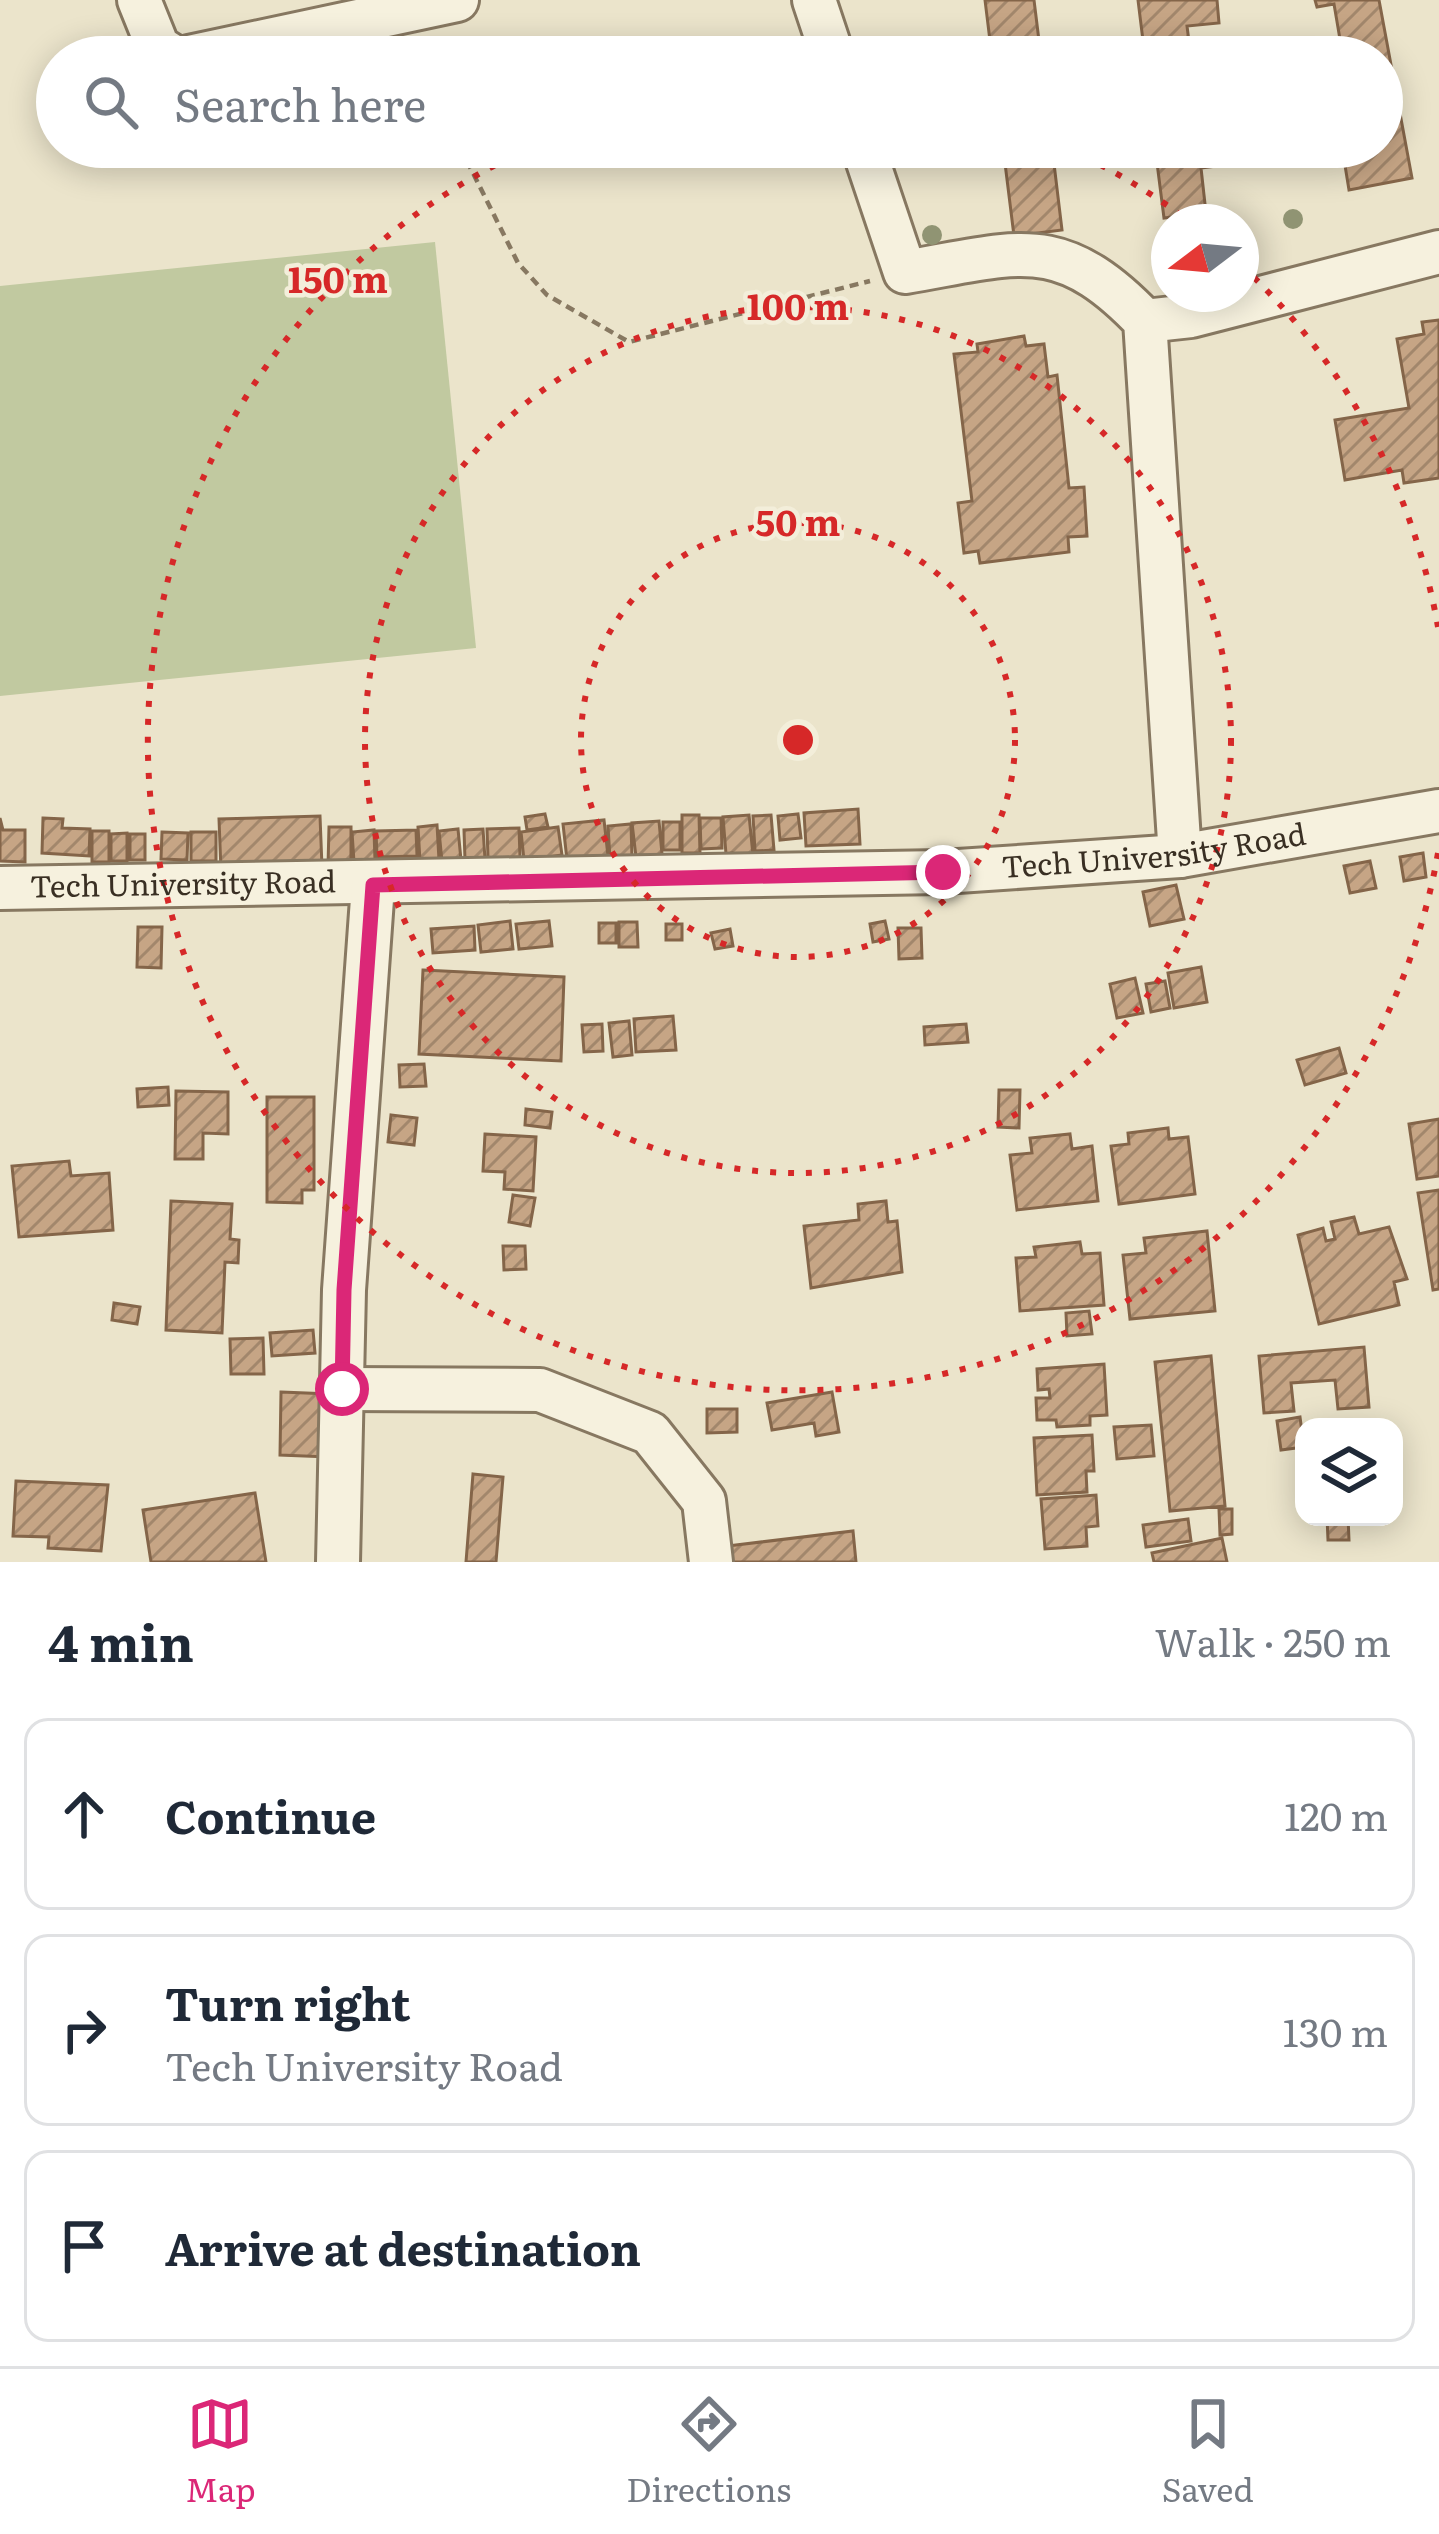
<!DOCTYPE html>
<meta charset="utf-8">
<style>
body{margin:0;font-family:Literata,serif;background:#f6f6f7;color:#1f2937}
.controls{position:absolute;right:36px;bottom:36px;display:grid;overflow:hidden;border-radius:24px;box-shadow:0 6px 30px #0003}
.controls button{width:108px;height:108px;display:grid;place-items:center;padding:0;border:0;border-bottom:3px solid #e0e1e3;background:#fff;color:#1f2937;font:60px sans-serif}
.compass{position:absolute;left:1151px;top:204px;width:108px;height:108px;border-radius:50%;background:#fff;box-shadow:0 6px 30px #0003;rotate:254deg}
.stop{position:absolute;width:36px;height:36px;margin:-27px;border:9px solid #db2777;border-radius:50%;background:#fff}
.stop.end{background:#db2777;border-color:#fff;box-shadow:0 3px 12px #0008}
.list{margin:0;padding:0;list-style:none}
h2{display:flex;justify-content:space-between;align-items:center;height:156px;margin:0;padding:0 48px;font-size:51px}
h2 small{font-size:39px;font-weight:400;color:#747a83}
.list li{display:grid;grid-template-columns:78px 1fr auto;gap:36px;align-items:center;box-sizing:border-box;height:192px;margin:0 24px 24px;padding:0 24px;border:3px solid #e0e1e3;border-radius:24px}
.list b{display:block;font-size:45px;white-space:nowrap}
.list p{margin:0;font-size:39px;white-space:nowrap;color:#747a83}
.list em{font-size:39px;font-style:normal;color:#747a83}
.icon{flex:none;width:66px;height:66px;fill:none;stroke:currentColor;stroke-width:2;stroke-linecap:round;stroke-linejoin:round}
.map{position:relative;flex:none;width:1439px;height:1562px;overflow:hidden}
.search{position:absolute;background:#fff;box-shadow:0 6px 30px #0003;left:36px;right:36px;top:36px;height:132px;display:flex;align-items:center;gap:30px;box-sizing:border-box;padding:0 42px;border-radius:66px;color:#747a83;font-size:45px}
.sheet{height:804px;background:#fff}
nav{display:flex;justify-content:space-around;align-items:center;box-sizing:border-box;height:168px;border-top:3px solid #e0e1e3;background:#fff;font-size:33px;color:#747a83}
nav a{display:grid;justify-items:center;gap:6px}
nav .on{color:#db2777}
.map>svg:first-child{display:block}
.garden{fill:#c1c9a0}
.building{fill:url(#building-hatch);stroke:#846549;stroke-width:3}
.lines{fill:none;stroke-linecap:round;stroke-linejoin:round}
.minor-casing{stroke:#877861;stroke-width:48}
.path{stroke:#877861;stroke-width:4.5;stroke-dasharray:9 6;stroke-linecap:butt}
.minor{stroke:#f6f1de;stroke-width:42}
.tree{fill:#909473}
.route{stroke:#db2777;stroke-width:15}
.ring{fill:none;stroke:#d62828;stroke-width:6;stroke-dasharray:6 12}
.labels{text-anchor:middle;stroke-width:9;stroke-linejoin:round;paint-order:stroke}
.street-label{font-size:30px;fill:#392f23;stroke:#f3eeda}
.centre{fill:#d62828;stroke:#f3eeda;stroke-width:6}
.ring-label{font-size:36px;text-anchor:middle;font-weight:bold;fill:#d62828;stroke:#f3eeda;stroke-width:9;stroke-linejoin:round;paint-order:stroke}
</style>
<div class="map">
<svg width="1439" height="1562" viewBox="0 0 1439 1562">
<defs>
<pattern id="building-hatch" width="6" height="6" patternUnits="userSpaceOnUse" patternTransform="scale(3)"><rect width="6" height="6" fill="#c6a585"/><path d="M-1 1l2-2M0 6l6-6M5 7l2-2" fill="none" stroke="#a2876c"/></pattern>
</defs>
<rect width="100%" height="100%" fill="#ebe4cb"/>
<!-- garden -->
<path class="garden" d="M435 242 476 648 0 696V286Z"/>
<!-- building -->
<path class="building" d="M985 0H1034L1041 57H992Z
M1138 0H1217L1219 23 1187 26 1191 57H1145Z
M1315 0H1379L1412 178 1349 190 1342 147H1382V57H1343L1334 4 1317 7Z
M1003 147H1052L1062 230 1014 236Z
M1155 147H1231L1233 164 1201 168 1206 213 1164 218Z
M1439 320V478L1404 483 1402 470 1345 480 1335 420 1409 408 1397 339 1424 334 1422 322Z
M1024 336 1026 346 1044 344 1048 377 1057 375 1069 488 1084 487 1087 536 1068 537 1069 552 980 563 978 551 964 553 958 503 972 501 954 354 978 352 977 344Z
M858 809 860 844 806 846 804 813Z
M545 814 548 827 527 830 525 817Z
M798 814 801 838 780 840 778 816Z
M682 815H699L700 853H682Z
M749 815 754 865 734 867 732 853 726 854 723 817Z
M771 815 774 850 755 851 753 816Z
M320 816 322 867 221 871 219 819Z
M0 818 3 830H25V862L0 861Z
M43 818 63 819 62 828 90 829 89 856 42 853Z
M700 818H721L722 848 701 849Z
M604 820 608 856 567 860 563 824Z
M659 821 662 854 636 857 632 823Z
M663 822H680V850H663Z
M631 824 632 858 610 859 608 826Z
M437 825 439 860 420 861 418 827Z
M329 827H351V866H328Z
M558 827 562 855 524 860 521 832Z
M519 828 520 857 488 858 487 829Z
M458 829 461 860 442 862 439 831Z
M483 829 485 859 465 860 464 830Z
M374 830 375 861 354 862 352 832Z
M416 830 417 856 377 857 376 831Z
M92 831H109V862H92Z
M162 832 188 833 187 860 161 859Z
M191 832H216V861H191Z
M127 833V861H111V834Z
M130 834H145V860H130Z
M1423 853 1426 877 1404 881 1400 857Z
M1370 861 1376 888 1350 893 1344 866Z
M1176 885 1184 919 1150 926 1143 892Z
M510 921 513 949 481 952 478 925Z
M549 921 552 946 519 949 516 924Z
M885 921 889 939 873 942 870 924Z
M619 922H637L638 947H619Z
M599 923H616V943H599Z
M666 924H682V940H666Z
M474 926 475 950 433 953 431 929Z
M138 927H162L161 968 137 967Z
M898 928H921L922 958 899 959Z
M730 929 733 946 715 949 711 933Z
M1201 967 1207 1002 1174 1008 1168 973Z
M423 970 564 977 561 1061 419 1054Z
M1135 978 1143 1013 1117 1018 1110 984Z
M1165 981 1170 1008 1151 1012 1146 984Z
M673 1016 676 1050 636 1052 634 1019Z
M629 1021 632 1055 613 1057 609 1023Z
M602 1024 603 1051 584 1052 582 1025Z
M966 1024 968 1042 925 1045 924 1027Z
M1339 1048 1346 1073 1305 1085 1297 1060Z
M424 1064 426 1086 400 1087 399 1065Z
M168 1087 169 1105 138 1107 137 1089Z
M999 1090H1020L1019 1128 998 1127Z
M176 1091 228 1092V1134L203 1133V1159H175Z
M267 1097H314V1190H302V1203L267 1202Z
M526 1109 552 1112 550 1128 525 1125Z
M391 1115 417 1118 414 1145 388 1142Z
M1439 1119V1176L1417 1179 1409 1124Z
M1168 1128 1169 1139 1188 1137 1195 1194 1119 1204 1111 1146 1129 1144 1128 1133Z
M485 1134 536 1137 533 1191 504 1189 505 1172 483 1171Z
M1070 1134 1072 1149 1092 1146 1098 1201 1017 1210 1010 1155 1032 1153 1030 1138Z
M69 1161 71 1176 109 1173 113 1230 19 1237 12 1166Z
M1439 1190V1289L1433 1290 1418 1193Z
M513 1195 535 1198 530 1226 509 1222Z
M171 1201 232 1204 230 1239 239 1240 238 1263 225 1262 222 1333 166 1330Z
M886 1201 888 1222 897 1221 902 1272 811 1288 804 1226 859 1220 858 1204Z
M1354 1217 1359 1234 1389 1227 1407 1279 1394 1282 1399 1305 1319 1324 1298 1235 1323 1228 1326 1241 1335 1239 1331 1222Z
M1207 1231 1215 1311 1130 1319 1123 1255 1146 1253 1144 1238Z
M1080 1242 1082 1254 1100 1253 1104 1305 1020 1311 1016 1258 1036 1257 1034 1247Z
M503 1246H525L526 1269 504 1270Z
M114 1303 140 1307 137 1324 112 1320Z
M1089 1311 1092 1334 1067 1336 1066 1313Z
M313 1330 315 1353 272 1356 270 1333Z
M263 1338 264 1374H231L230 1339Z
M1364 1347 1369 1407 1338 1409 1335 1380 1291 1383 1294 1411 1264 1413 1259 1356Z
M1211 1356 1225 1506 1170 1511 1155 1362Z
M1104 1364 1107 1415 1090 1416V1425L1057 1427 1056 1420H1037L1036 1398H1050L1049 1389 1038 1390 1037 1369Z
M281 1392 330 1394 328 1457 280 1455Z
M832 1392 839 1432 816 1436 814 1423 772 1430 767 1403Z
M707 1409H737V1432L707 1433Z
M1300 1417 1304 1447 1281 1450 1277 1421Z
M1151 1425 1154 1456 1117 1459 1114 1427Z
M1092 1435 1094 1471H1086L1087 1492 1037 1495 1034 1438Z
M473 1474 503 1477 496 1562H466Z
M16 1481 108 1485 101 1551 48 1548 49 1537 13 1536Z
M255 1493 266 1562H151L143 1510Z
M1096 1495 1098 1526 1086 1527 1087 1546 1045 1549 1041 1499Z
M1219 1509H1232V1534L1220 1535Z
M1327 1517H1348L1349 1540H1328Z
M1188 1519 1191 1541 1146 1547 1143 1525Z
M853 1531 856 1562H720L719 1547Z
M1222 1538 1227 1562H1154L1152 1553Z"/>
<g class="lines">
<defs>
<g id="minor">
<path d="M139 0 158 47 174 57"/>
<path d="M814 0 833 57"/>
<path d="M189 57 457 0"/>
<path d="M863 147 905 272C1018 253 1059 231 1145 321L1180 856"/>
<path d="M1145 321 1191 316 1439 252"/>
<path id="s1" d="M0 888 943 872 1180 856 1439 811"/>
<path d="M342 1389 540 1390 650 1433 704 1501 711 1562"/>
<path d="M338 1562 344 1290 373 885"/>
</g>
</defs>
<!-- minor casing -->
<use href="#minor" class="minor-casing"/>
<!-- path -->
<path class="path" d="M413 44 420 57
M460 147 518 263 547 295 629 342 870 281"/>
<!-- minor -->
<use href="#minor" class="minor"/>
</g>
<!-- trees -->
<g class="tree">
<circle cx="1293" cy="219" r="10"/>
<circle cx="932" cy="235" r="10"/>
</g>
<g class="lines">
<!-- route -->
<path class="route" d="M342 1389 344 1290 373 885 943 872"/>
</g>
<!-- distance rings -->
<g class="ring">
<circle cx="798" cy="740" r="217"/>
<circle cx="798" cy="740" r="433"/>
<path d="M1438 853A650 650 0 1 1 528 149M1068 149A650 650 0 0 1 1189 221M1241 265A650 650 0 0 1 1438 627"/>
</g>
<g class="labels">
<!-- street labels -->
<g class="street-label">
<text dy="10" stroke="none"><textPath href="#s1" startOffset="1155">Tech University Road</textPath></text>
<text dy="10" stroke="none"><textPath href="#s1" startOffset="183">Tech University Road</textPath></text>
</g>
</g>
<circle cx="798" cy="740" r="18" class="centre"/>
<g class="ring-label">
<text x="338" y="293">150 m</text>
<text x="798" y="320">100 m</text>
<text x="798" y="536">50 m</text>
</g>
</svg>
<div class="controls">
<button><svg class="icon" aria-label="layers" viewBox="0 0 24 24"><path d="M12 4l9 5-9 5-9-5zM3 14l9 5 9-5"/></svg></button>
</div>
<svg class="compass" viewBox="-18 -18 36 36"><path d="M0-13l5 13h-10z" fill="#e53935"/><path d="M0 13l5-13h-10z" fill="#747a83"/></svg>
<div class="stop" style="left:342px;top:1389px"></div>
<div class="stop end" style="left:943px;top:872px"></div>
<div class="search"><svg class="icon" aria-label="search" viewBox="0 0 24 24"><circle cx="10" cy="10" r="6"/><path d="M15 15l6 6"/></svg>Search here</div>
</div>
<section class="sheet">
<h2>4 min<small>Walk · 250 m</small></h2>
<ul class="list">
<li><svg class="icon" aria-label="ahead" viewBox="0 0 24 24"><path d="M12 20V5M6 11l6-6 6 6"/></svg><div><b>Continue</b></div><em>120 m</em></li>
<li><svg class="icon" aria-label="right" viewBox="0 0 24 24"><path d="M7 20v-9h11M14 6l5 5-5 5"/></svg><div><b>Turn right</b><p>Tech University Road</p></div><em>130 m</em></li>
<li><svg class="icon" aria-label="arrive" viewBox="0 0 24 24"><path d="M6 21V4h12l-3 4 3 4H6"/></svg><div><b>Arrive at destination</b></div></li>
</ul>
</section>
<nav>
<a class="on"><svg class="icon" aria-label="map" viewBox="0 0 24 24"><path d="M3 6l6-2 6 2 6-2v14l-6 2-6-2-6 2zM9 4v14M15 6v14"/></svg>Map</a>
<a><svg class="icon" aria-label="directions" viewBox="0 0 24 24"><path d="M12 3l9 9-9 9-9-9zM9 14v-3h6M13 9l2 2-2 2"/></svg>Directions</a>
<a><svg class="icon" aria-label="saved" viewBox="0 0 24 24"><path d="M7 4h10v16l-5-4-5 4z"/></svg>Saved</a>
</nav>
